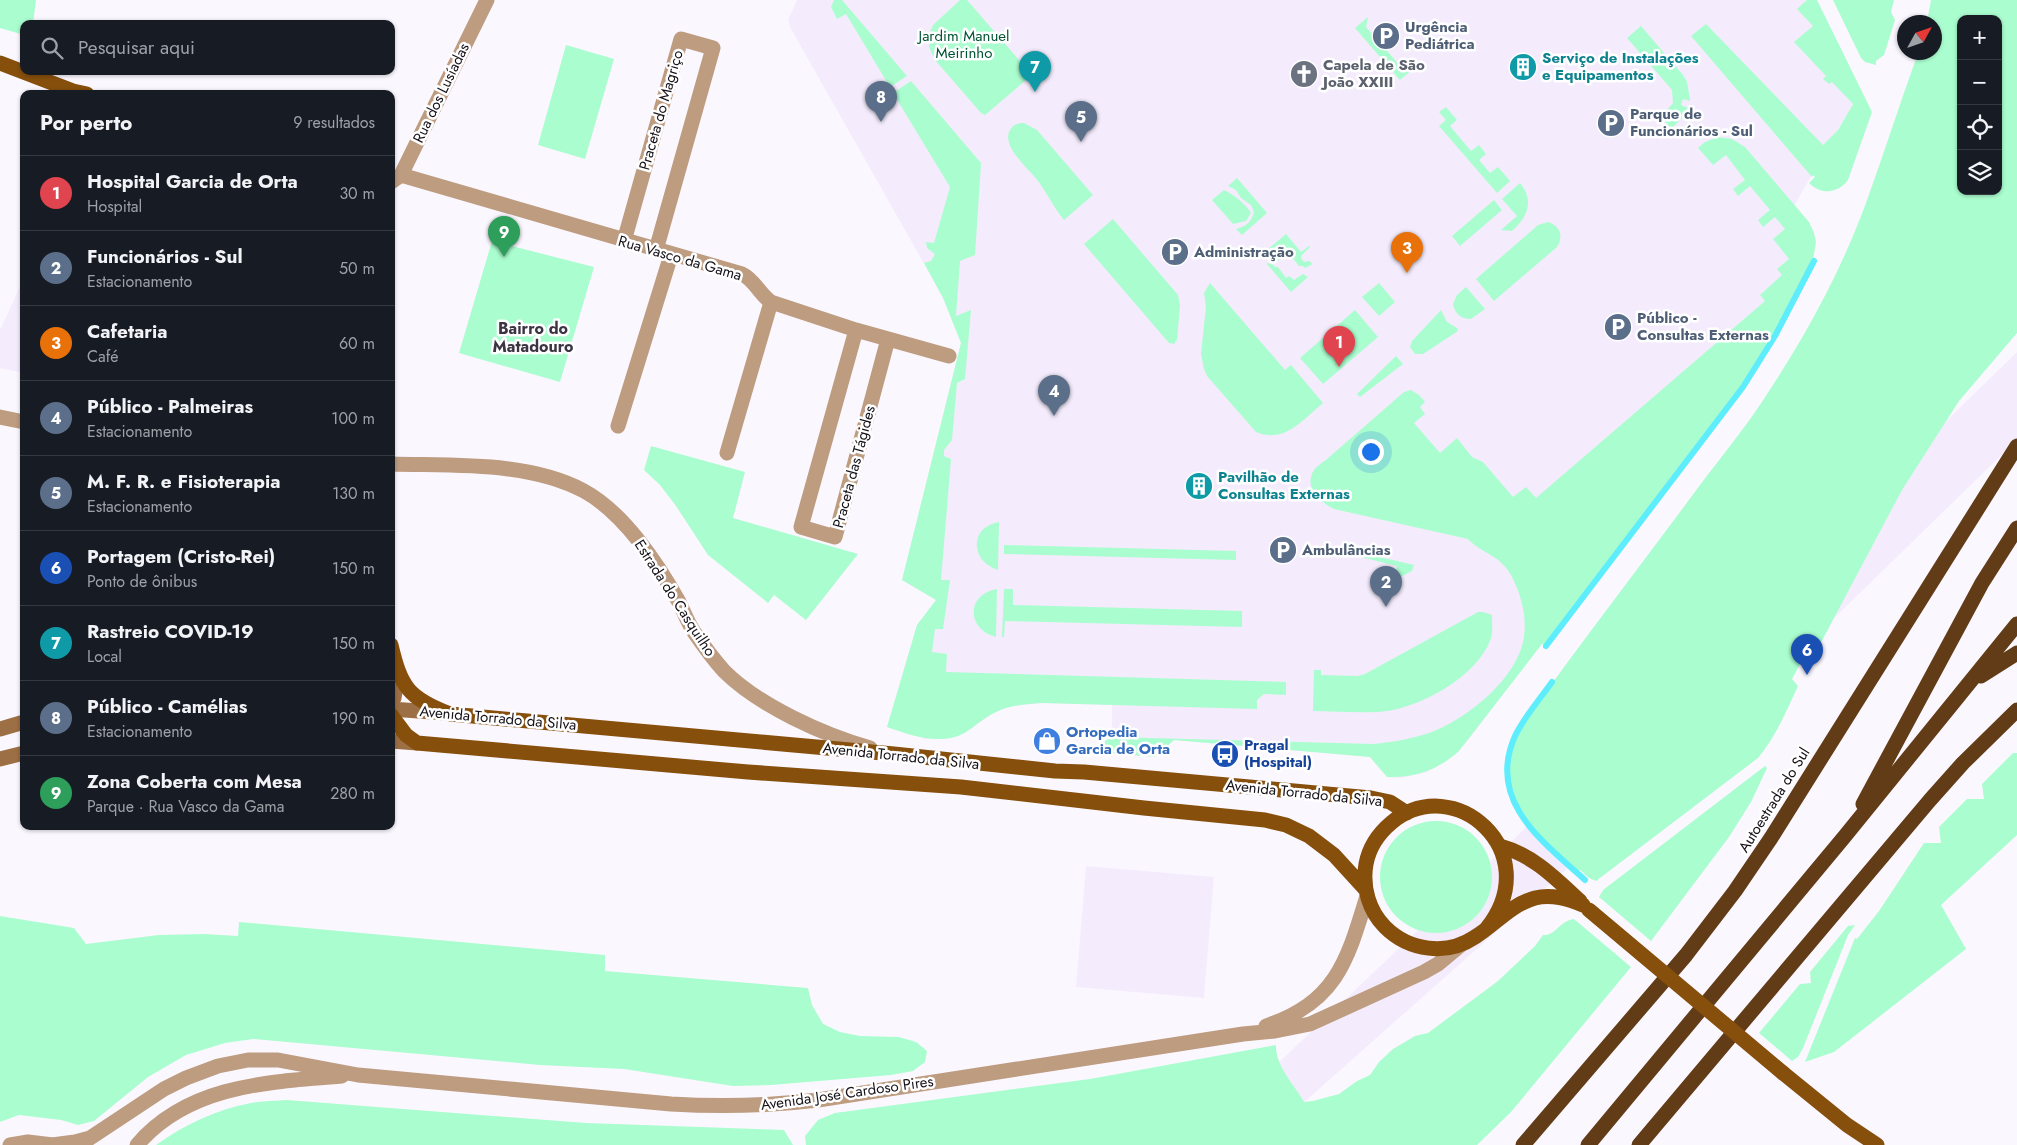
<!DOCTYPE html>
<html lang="pt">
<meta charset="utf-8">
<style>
body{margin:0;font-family:Jost,sans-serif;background:#242831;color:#f1f3f6}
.controls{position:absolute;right:15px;top:15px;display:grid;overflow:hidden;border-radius:10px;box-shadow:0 1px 4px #0004}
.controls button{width:45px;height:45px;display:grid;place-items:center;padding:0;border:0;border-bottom:1px solid #363941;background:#171b24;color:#f1f3f6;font:25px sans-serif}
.compass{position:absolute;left:1897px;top:15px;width:45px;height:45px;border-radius:50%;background:#171b24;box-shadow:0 1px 4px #0004;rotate:50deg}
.you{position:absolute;left:1370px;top:451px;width:18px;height:18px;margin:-12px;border:4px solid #fff;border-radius:50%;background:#1a73e8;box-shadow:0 0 0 8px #1a73e833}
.badge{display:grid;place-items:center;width:32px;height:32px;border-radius:50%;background:#d93025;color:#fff;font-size:16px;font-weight:700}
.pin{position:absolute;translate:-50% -41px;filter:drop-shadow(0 1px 2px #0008)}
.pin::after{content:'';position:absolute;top:26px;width:18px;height:15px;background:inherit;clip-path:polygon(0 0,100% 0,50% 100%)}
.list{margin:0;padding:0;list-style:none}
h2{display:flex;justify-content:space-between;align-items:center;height:65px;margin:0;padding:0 20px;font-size:21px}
h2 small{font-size:16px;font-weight:400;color:#9ea1a6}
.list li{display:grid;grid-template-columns:32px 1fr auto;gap:15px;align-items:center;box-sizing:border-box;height:75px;padding:0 20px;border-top:1px solid #363941}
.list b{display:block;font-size:19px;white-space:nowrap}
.list p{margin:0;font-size:16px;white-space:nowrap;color:#9ea1a6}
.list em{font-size:16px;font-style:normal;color:#9ea1a6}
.icon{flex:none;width:28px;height:28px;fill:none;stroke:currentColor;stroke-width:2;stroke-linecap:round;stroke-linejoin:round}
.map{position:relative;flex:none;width:2017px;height:1145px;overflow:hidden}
.search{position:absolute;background:#171b24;box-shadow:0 1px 4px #0004;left:20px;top:20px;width:375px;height:55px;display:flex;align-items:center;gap:12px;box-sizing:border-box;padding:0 18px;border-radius:10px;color:#9ea1a6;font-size:19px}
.panel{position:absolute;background:#171b24;box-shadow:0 1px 4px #0004;left:20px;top:90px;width:375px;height:740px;border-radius:10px}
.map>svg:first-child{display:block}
.built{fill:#f4ecfc}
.green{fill:#aafdcf;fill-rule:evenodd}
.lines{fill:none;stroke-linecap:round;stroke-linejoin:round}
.stream{stroke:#5eedfc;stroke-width:6}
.street{stroke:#bd9c80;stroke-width:15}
.secondary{stroke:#9d6f44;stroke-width:15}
.primary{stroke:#864f0c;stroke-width:15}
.highway{stroke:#613c16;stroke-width:15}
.primary-bridge{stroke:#864f0c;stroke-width:15}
.labels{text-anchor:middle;stroke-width:5;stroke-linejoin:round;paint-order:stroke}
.service-label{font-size:15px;font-weight:bold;fill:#4e5e75;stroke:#fff;text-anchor:start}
.park-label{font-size:15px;fill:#005433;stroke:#fff}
.culture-label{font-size:15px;font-weight:bold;fill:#0d838f;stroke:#fff;text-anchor:start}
.worship-label{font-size:15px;font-weight:bold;fill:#5b616d;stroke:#fff;text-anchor:start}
.street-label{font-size:15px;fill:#151118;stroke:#fff}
.shop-label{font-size:15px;font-weight:bold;fill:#366cbe;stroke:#fff;text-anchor:start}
.transit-label{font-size:15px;font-weight:bold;fill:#164399;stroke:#fff;text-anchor:start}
.neighbourhood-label{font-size:16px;font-weight:bold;fill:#3c3443;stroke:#fff}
</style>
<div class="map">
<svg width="2017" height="1145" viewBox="0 0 2017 1145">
<rect width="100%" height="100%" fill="#fbf7ff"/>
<!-- built -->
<path class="built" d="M797 0H1810L1855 100 1790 213 1808 251 1547 635 1469 739 1448 760 1427 772 1401 778 1387 777 1370 757 1174 740 1155 757 1110 753 1104 748V745L1105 741 1112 736V705L1042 703 1012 706 993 713 965 733 947 738 925 739 887 727 917 625 936 600 902 580 961 343 943 297 791 29 788 20Z
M24 278V373L0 368V330Z
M2017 352V440L1677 771 1256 1145H1192L1639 720Z
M1086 866 1214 877 1204 998 1076 987Z"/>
<!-- green -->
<path class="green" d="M0 0H36L33 24H24V35L0 28Z
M834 0H842L907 76 890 87 846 14 837 19 831 7Z
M960 0H967L1032 75 985 115 981 113 935 60 929 47 930 32 933 25Z
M1807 0H1817L1872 112 1848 180C1837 194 1821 195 1809 183L1815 177 1813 175 1812 177 1691 36 1706 24 1823 145 1838 130 1853 104 1832 82 1829 84 1823 79 1826 76 1794 42 1813 26 1797 9Z
M1833 0H1894L1891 12 1895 20 1884 55 1876 61V65L1865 62 1861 58Z
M1931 0H2017V333L1959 401 1902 490 1809 665 1800 664 1792 679 1798 686C1786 712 1776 736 1758 758L1596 881 1589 878 1580 870 1578 872C1542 839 1500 809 1511 753 1516 726 1548 690 1564 667 1609 606 1655 546 1700 485 1724 453 1750 422 1771 388 1809 330 1842 268 1866 203 1884 153 1900 103 1918 53L1934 52V22H1927ZM1961 19H1998V191H1961Z
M1368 17 1366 27 1403 69H1413L1400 80 1355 28Z
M1641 26 1683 75 1687 82 1690 99V101L1683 99 1681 105 1688 108 1684 116 1671 129 1661 117 1673 103 1672 90 1627 38Z
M566 45 614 59 585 159 538 145Z
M911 81 981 163 975 255 960 261 956 316 971 310 965 379 957 383 952 440 944 450V456L951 459 941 580H950L943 629H935L932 652 947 654 946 672 1286 682V695L1264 694 1257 700V709L1042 703C1022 704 1004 706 987 717 977 723 969 732 958 736 934 744 910 735 887 727L917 625 936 600 902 580 961 343 943 298 924 263 931 261 935 254 927 248 926 242 934 243 950 187 893 93Z
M1446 107 1457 120 1450 126 1471 151 1479 145 1486 154 1479 160 1490 173 1498 167 1510 181 1497 193 1439 126 1446 120 1439 112Z
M1024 123 1037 130 1093 195 1064 220C1054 208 1047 193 1038 181 1029 169 1003 148 1009 132 1012 125 1017 123 1024 123Z
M1718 137 1732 139 1745 147 1809 222 1814 233 1816 242 1813 260 1775 336 1742 386 1544 645 1542 644 1459 751C1438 770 1415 778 1387 777L1370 757 1174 740 1155 757 1110 753C1104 750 1103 747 1105 741L1112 737 1373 744C1393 742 1412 739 1432 732 1468 718 1518 678 1524 637 1527 616 1521 594 1511 575 1499 554 1482 554 1468 539L1334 509C1320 502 1303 487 1314 470 1317 466 1323 462 1327 459L1404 392 1411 390 1419 395 1425 402 1420 407 1425 414 1414 423 1440 453 1457 438 1472 457 1483 462 1513 497 1526 487 1536 498 1765 301 1760 295 1782 275 1777 269 1789 259 1773 239 1785 229 1775 217 1763 227 1758 220 1770 210 1750 186 1738 196 1733 189 1745 180 1726 155 1713 165 1698 148 1705 142Z
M1237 178 1267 213 1242 235 1236 229C1247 226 1251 222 1254 212L1251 205 1241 198 1236 190 1228 186Z
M1520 183C1535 201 1527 218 1512 231L1501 230 1517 216 1502 199Z
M1224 190C1234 195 1245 203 1251 213L1246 221 1233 224 1212 200Z
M1494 200 1502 210 1460 246 1452 236Z
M1113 219 1178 295 1180 306 1177 340 1174 344 1169 343 1084 244Z
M1548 222C1560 226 1564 236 1557 247L1494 301 1476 279 1538 225Z
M1286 234 1301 252 1309 246 1310 247 1302 255 1301 258 1304 262 1309 261 1313 264 1305 268 1303 266H1299L1291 256 1276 261 1267 255V250Z
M492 241 594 267 560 382 459 353Z
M1266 263 1272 264 1275 267H1278L1286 278 1289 276 1294 280 1303 274 1308 277 1291 292Z
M1210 283 1285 370 1291 365 1323 403C1303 420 1284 444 1256 432L1207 376 1204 369 1201 354 1206 307 1204 293Z
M1379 283 1395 302 1379 316 1362 297Z
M1466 287 1485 309 1471 319C1461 319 1455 314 1453 304L1457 295Z
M1355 310 1378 337 1323 384 1300 358Z
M1441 310 1447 322 1457 328 1458 331 1423 354H1415L1410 347 1412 341Z
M1396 356 1403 364 1360 397 1357 394Z
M651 446 745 472 733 518 858 554 806 620 774 595 768 603 708 555 676 506 660 485 644 470Z
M999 522 998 570C970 561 969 527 999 522Z
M1004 545 1236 551V560L1004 554Z
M1354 551 1414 565 1412 571 1394 580 1397 566 1353 555Z
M997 589 996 637C966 629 966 594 997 589Z
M1004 589H1013V605L1242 611V627L1005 621 1004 637H1002Z
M1478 612H1483L1492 615C1492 623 1493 631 1491 638 1479 675 1423 706 1387 711 1363 714 1338 711 1313 711L1314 670H1321V675L1358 676 1365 674Z
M2013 753H2017V835L1941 905 1966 949 1834 1052 1805 1062 1855 938 1857 939 1879 911 1924 843H1941L1939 827 1967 799H1984L1982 784Z
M1765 766 1767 768 1751 802 1729 837 1651 941 1599 897 1603 890Z
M1380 877a56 56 0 1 1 112 0a56 56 0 1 1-112 0Z
M0 916 74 928 86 944 159 935 204 934 238 936 239 922 605 955V971L808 988 812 1005 823 1024 840 1032 860 1036 899 1037 916 1042 927 1051 925 1062 913 1071 891 1075 771 1085 733 1086 624 1069 540 1065 253 1039 225 1043 186 1055 148 1077 94 1121 78 1125 61 1120 19 1115 0 1122Z
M1574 919 1631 967 1511 1112 1477 1145H806L805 1136 818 1120 835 1113 1090 1079 1276 1045C1275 1066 1294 1084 1304 1102L1313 1101 1339 1094 1357 1081 1370 1075 1379 1062 1393 1049 1415 1036 1428 1033 1498 981 1535 946 1543 935C1556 936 1559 921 1574 919Z
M1855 925 1848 935 1803 1048 1798 1057 1792 1061 1759 1033 1800 984 1811 983 1810 972 1848 926Z
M287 1100 586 1123 784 1130 793 1145H156C184 1125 217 1109 251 1103 263 1101 275 1101 287 1100Z"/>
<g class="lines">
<!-- stream -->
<path class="stream" d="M1546 646 1743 387 1775 336 1814 261
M1552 682C1540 699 1524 717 1515 736 1486 801 1543 842 1585 880"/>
<!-- street -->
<path class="street" d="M401 175 742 274C755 280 759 294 771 302L856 330 949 356
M391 182 401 175 487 0
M624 241 681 39 713 48 656 250
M856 330 801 527 835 537 888 339
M0 417 24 422
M618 426 671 255
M727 453 771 302
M391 464C453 466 528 461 584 491 623 512 658 564 679 602 684 612 688 623 694 632 703 645 714 660 724 671 759 706 824 735 870 748
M1266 1026C1336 1002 1347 962 1367 896
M10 1145 28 1142 53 1145
M52 1145 75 1142 90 1138 164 1089 186 1078 218 1066 248 1060H278L358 1075 671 1104C720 1107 768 1106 818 1100L1243 1034 1275 1031 1310 1024 1424 972 1438 964 1462 944
M137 1145C188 1085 268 1082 342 1076"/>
<!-- secondary -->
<path class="secondary" d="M391 702 394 698 398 674
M391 709 446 713
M0 729 24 722
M391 741 417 743
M0 759 24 753"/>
<!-- primary -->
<path class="primary" d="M0 63 73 91 87 94
M391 645C401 687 408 698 450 714L894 754 1055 771 1084 772 1371 798 1390 802 1407 813
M391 715 406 735 417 743 748 772 961 787 1144 808 1265 820 1286 825 1309 836 1334 855 1366 890
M1500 846C1533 855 1555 878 1580 901
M1487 928C1547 852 1454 770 1391 823 1378 834 1369 848 1366 864 1362 887 1369 911 1385 927 1409 951 1447 956 1475 937 1496 924 1510 905 1535 898 1552 894 1568 899 1583 905
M1783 1073 1847 1125 1877 1145"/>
<!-- highway -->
<path class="highway" d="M1981 676 2017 653
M1863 804 1982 583 2017 528
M1523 1145 1686 955 1735 891 1771 838 2017 446
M1588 1145 1845 836 2017 624
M1639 1145 1930 800 1963 763 2017 710"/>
<!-- primary-bridge -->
<path class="primary-bridge" d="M1589 910 1783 1073"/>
</g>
<!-- icons -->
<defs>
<symbol id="parking-disc" viewBox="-11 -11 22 22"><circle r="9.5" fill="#5c6f8a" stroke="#fff"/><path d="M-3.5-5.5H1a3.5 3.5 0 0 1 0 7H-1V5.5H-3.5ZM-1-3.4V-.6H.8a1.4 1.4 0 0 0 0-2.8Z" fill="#fff"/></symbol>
<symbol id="building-disc" viewBox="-11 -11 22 22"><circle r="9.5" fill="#0f9aa8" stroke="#fff"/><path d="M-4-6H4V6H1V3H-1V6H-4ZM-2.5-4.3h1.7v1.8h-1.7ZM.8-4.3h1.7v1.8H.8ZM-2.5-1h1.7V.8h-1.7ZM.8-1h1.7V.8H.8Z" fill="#fff"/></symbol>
<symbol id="church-disc" viewBox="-11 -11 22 22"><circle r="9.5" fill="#6b7280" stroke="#fff"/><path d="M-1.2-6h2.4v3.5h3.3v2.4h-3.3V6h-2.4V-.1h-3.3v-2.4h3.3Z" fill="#fff"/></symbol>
<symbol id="shop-disc" viewBox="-11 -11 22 22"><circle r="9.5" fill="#3f7fe0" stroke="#fff"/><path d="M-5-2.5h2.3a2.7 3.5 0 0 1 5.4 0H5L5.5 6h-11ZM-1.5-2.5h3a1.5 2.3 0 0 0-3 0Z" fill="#fff"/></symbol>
<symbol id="bus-disc" viewBox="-11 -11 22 22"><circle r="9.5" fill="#1a4fb4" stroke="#fff"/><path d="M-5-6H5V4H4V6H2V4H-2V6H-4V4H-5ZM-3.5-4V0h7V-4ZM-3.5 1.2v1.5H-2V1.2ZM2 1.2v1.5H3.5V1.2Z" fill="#fff"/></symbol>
</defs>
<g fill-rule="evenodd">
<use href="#parking-disc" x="1370" y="20" width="32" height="32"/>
<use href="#building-disc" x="1507" y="51" width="32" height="32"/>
<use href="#church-disc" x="1288" y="58" width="32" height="32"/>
<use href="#parking-disc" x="1595" y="107" width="32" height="32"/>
<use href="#parking-disc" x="1159" y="236" width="32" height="32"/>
<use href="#parking-disc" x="1602" y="311" width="32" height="32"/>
<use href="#building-disc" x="1183" y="470" width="32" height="32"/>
<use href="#parking-disc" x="1267" y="534" width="32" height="32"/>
<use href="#shop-disc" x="1031" y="725" width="32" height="32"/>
<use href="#bus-disc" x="1209" y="738" width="32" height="32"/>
</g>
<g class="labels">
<!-- service labels -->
<g class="service-label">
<text x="1405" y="32">Urgência<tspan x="1405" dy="17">Pediátrica</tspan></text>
<text x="1630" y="119">Parque de<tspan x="1630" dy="17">Funcionários - Sul</tspan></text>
<text x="1194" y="257">Administração</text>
<text x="1637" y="323">Público -<tspan x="1637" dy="17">Consultas Externas</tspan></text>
<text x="1302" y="555">Ambulâncias</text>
</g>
<!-- park labels -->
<g class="park-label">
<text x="964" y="41">Jardim Manuel<tspan x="964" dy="17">Meirinho</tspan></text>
</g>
<!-- culture labels -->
<g class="culture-label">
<text x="1542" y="63">Serviço de Instalações<tspan x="1542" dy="17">e Equipamentos</tspan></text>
<text x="1218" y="482">Pavilhão de<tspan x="1218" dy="17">Consultas Externas</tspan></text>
</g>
<!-- worship labels -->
<g class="worship-label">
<text x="1323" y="70">Capela de São<tspan x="1323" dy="17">João XXIII</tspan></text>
</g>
<!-- street labels -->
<g class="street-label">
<text transform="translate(441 93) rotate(-64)" y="5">Rua dos Lusíadas</text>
<text transform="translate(661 110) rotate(-74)" y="5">Praceta do Magriço</text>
<text transform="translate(680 258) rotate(16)" y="5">Rua Vasco da Gama</text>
<text transform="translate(854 467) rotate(-75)" y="5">Praceta das Tágides</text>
<text transform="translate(675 598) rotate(57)" y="5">Estrada do Casquilho</text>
<text transform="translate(498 718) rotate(5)" y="5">Avenida Torrado da Silva</text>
<text transform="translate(901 756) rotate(6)" y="5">Avenida Torrado da Silva</text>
<text transform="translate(1304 793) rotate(6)" y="5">Avenida Torrado da Silva</text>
<text transform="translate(1774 800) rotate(-58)" y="5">Autoestrada do Sul</text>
<text transform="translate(847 1093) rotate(-8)" y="5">Avenida José Cardoso Pires</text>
</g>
<!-- shop labels -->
<g class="shop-label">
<text x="1066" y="737">Ortopedia<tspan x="1066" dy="17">Garcia de Orta</tspan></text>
</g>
<!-- transit labels -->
<g class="transit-label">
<text x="1244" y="750">Pragal<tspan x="1244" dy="17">(Hospital)</tspan></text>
</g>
<!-- neighbourhood labels -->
<g class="neighbourhood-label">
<text x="533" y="334">Bairro do<tspan x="533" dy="18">Matadouro</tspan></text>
</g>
</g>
</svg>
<div class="controls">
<button>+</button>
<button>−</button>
<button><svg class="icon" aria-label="locate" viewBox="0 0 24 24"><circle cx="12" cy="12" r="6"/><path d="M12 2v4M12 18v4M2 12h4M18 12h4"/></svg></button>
<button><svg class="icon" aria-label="layers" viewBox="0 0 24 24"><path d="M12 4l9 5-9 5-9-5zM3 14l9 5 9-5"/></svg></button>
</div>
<svg class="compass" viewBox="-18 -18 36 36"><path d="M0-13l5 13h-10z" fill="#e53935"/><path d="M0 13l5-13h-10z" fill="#9ea1a6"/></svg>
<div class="you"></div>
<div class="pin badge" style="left:1339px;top:367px;background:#e0444e">1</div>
<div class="pin badge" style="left:1386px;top:607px;background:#5c6f8a">2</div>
<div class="pin badge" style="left:1407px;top:273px;background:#e8710a">3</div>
<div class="pin badge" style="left:1054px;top:416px;background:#5c6f8a">4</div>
<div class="pin badge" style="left:1081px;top:142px;background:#5c6f8a">5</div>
<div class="pin badge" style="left:1807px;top:675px;background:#1a4fb4">6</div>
<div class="pin badge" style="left:1035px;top:92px;background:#0f9aa8">7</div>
<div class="pin badge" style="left:881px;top:122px;background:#5c6f8a">8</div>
<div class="pin badge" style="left:504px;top:257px;background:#2e9e5b">9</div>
<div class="search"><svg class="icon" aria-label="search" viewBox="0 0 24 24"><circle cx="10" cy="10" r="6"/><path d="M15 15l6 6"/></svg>Pesquisar aqui</div>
<section class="panel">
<h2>Por perto<small>9 resultados</small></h2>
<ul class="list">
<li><span class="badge" style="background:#e0444e">1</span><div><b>Hospital Garcia de Orta</b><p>Hospital</p></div><em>30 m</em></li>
<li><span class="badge" style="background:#5c6f8a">2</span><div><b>Funcionários - Sul</b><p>Estacionamento</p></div><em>50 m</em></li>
<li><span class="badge" style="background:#e8710a">3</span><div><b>Cafetaria</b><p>Café</p></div><em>60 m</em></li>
<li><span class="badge" style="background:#5c6f8a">4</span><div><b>Público - Palmeiras</b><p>Estacionamento</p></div><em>100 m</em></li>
<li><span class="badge" style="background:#5c6f8a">5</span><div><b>M. F. R. e Fisioterapia</b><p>Estacionamento</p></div><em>130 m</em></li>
<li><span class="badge" style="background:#1a4fb4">6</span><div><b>Portagem (Cristo-Rei)</b><p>Ponto de ônibus</p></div><em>150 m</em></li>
<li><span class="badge" style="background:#0f9aa8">7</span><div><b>Rastreio COVID-19</b><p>Local</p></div><em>150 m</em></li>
<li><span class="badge" style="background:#5c6f8a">8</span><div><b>Público - Camélias</b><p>Estacionamento</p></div><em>190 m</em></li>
<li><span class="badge" style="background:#2e9e5b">9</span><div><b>Zona Coberta com Mesa</b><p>Parque · Rua Vasco da Gama</p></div><em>280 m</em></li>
</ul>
</section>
</div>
